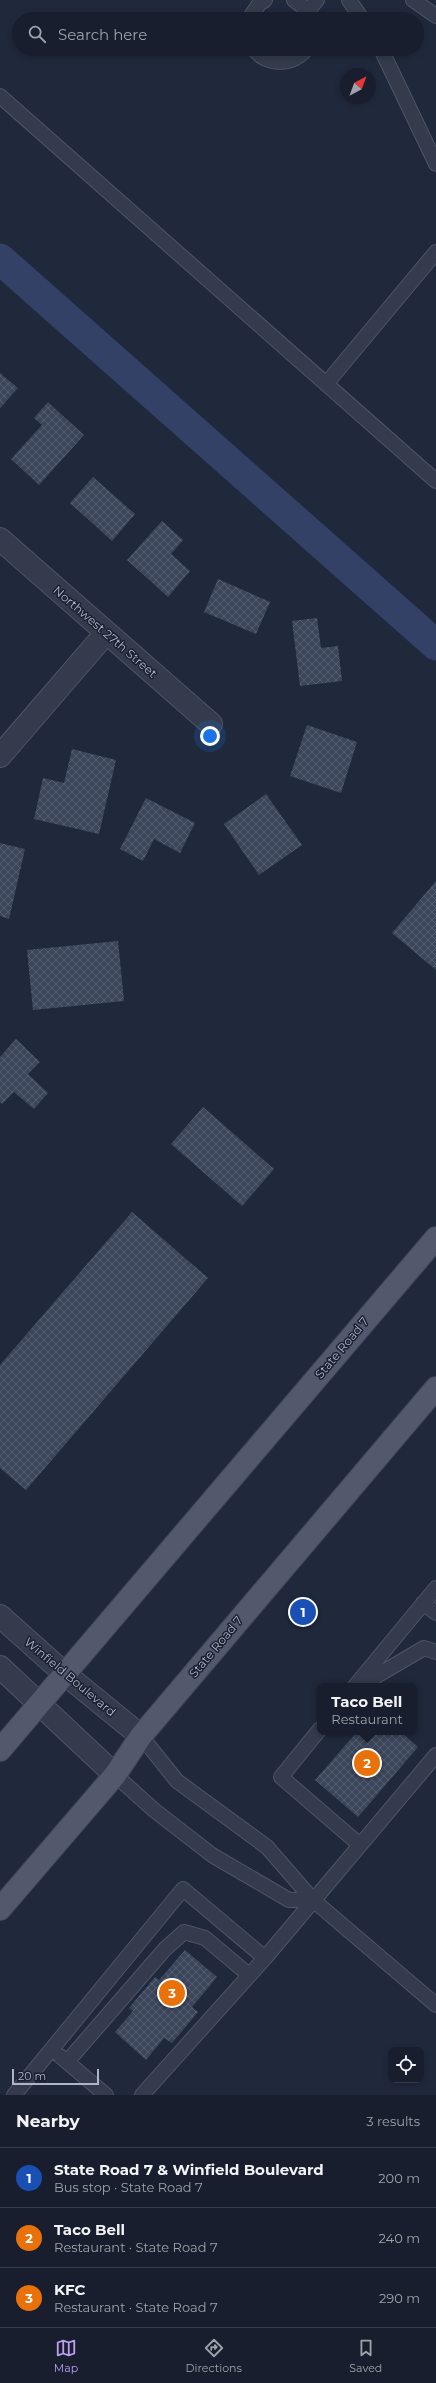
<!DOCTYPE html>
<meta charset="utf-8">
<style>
body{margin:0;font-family:Montserrat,sans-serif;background:#212735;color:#f1f3f6}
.controls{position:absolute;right:12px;bottom:12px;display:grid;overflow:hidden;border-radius:8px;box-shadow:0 2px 6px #0003}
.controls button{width:36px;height:36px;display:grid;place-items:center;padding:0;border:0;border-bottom:1px solid #363c49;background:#181e2d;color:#f1f3f6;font:20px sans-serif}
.compass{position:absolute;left:340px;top:68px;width:36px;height:36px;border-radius:50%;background:#181e2d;box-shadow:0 2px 6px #0003;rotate:41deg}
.scale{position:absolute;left:12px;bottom:10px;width:87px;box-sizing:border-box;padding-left:4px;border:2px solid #afb5c8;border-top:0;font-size:11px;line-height:14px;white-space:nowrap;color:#afb5c8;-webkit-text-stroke:3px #192030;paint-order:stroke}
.you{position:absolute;left:210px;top:736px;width:14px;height:14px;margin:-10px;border:3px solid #fff;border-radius:50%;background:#1a73e8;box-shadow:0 0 0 6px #1a73e833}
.badge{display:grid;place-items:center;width:26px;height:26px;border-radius:50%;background:#bca0f2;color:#fff;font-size:13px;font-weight:700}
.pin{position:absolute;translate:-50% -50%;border:2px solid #fff;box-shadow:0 1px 4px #0006}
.popup{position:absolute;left:317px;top:1683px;width:100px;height:52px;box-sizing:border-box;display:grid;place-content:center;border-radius:8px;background:#181e2d;filter:drop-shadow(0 1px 3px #0005);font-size:13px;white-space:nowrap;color:#9fa2aa}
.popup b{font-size:15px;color:#f1f3f6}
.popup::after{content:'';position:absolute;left:50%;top:100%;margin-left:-8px;border:8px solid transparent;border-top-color:#181e2d}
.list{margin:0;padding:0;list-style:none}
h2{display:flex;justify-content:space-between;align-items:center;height:52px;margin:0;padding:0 16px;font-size:17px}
h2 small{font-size:13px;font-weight:400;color:#9fa2aa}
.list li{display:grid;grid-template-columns:26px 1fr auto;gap:12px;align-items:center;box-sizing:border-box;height:60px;padding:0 16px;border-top:1px solid #363c49}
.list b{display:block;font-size:15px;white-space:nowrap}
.list p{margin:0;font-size:13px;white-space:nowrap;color:#9fa2aa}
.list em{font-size:13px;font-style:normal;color:#9fa2aa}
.icon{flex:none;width:22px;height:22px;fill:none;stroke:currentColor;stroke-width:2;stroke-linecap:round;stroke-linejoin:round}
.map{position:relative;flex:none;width:436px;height:2095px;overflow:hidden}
.search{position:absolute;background:#181e2d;box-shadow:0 2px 6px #0003;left:12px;right:12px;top:12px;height:44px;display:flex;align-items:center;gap:10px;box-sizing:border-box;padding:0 14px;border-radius:22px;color:#9fa2aa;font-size:15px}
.sheet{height:232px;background:#181e2d}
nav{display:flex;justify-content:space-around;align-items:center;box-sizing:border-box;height:56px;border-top:1px solid #363c49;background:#181e2d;font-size:11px;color:#9fa2aa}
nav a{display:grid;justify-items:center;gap:2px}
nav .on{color:#bca0f2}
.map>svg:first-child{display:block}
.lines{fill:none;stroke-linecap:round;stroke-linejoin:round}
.canal{stroke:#324165;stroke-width:31}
.building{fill:url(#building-cross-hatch)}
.service-casing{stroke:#4f5566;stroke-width:16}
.minor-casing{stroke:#4f5566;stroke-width:24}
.primary-casing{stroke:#3d4455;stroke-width:24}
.service{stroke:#343b4c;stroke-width:14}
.minor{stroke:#343b4c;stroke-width:22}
.primary{stroke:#52596c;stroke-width:22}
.labels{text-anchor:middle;stroke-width:3;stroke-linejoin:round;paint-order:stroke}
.street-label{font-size:12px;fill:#afb5c8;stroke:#192030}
</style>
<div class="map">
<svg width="436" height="2095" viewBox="0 0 436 2095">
<defs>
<pattern id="building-cross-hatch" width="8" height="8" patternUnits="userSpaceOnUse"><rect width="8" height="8" fill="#3c465b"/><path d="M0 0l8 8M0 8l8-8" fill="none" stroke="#565e71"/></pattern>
</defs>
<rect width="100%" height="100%" fill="#20283c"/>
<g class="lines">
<!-- canal -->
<path class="canal" d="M0 259 436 645"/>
</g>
<!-- building -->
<path class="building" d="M0 373 18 388 0 408Z
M48 402 84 435 39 485 11 459 42 425 34 418Z
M93 477 135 514 112 541 70 503Z
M162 521 183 540 171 554 190 571 168 597 127 560Z
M218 579 270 602 256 634 204 612Z
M317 618 321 648 338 646 342 681 300 686 292 621Z
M307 725 357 742 341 793 290 776Z
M72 749 116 760 99 834 34 819 43 778 64 783Z
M266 794 302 845 259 875 224 824Z
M146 798 195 823 180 853 154 839 143 861 120 849Z
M0 843 25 849 9 919 0 916Z
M436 881V970L392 933Z
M118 941 124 1001 33 1010 27 950Z
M16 1039 40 1062 28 1074 48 1093 34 1109 14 1092 2 1104 0 1102V1057Z
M203 1107 274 1169 242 1206 171 1144Z
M132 1212 208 1278 26 1490 0 1468V1365Z
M357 1732H401L418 1747 358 1817 315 1780Z
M185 1950 217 1977 192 2007 198 2012 172 2043 164 2038 146 2060 115 2032 133 2011 129 2008 155 1977 159 1980Z"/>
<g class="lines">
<defs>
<path id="service" d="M294 0 302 6 310 19
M349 0 362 19
M413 0 436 16
M307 12 317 0
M249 19 259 4 265 0
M254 49C265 66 295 66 306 49
M381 49 436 164
M0 96 436 481
M326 384 436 252
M423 1603 436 1613
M361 1685 424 1648 436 1652
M355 1686 436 1588
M320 1729 281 1777 360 1845
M141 1736 177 1781 267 1847 313 1900 436 2005
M115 1775 154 1810 212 1855 289 1900H313
M60 2056 106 2095
M67 2062 165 1949 184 1932 205 1938 249 1975
M14 2095 183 1889 265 1958
M142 2095 265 1958 436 1755"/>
<path id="minor" d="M0 539 211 724
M0 756 106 633
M0 1616 65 1674 141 1736
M0 1667 115 1775"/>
<path id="primary" d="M0 1750 436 1238
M0 1909 115 1775 141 1736 436 1388"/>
</defs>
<!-- service casing -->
<use href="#service" class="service-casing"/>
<!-- minor casing -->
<use href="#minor" class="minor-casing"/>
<!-- primary casing -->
<use href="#primary" class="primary-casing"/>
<!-- service -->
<use href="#service" class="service"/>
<!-- minor -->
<use href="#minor" class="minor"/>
<!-- primary -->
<use href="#primary" class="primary"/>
</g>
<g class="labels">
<!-- street labels -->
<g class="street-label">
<text transform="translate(105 632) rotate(41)" y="4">Northwest 27th Street</text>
<text transform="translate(342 1348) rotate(-50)" y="4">State Road 7</text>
<text transform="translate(216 1647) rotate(-50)" y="4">State Road 7</text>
<text transform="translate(70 1677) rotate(40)" y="4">Winfield Boulevard</text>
</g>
</g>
</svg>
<div class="controls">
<button><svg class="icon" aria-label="locate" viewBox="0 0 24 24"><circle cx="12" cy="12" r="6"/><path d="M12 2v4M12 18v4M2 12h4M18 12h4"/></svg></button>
</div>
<svg class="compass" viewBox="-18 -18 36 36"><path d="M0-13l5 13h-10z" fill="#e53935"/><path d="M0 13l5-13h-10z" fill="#9fa2aa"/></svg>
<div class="scale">20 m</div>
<div class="you"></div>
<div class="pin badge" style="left:303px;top:1612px;background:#1a4fb4">1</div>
<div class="pin badge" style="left:367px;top:1763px;background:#e8710a">2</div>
<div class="popup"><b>Taco Bell</b>Restaurant</div>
<div class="pin badge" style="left:172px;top:1993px;background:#e8710a">3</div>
<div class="search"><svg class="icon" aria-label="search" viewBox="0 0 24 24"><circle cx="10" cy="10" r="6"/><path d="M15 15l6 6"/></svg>Search here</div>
</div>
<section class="sheet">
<h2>Nearby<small>3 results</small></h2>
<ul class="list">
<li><span class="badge" style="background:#1a4fb4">1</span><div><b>State Road 7 &amp; Winfield Boulevard</b><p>Bus stop · State Road 7</p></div><em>200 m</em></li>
<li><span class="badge" style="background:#e8710a">2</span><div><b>Taco Bell</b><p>Restaurant · State Road 7</p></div><em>240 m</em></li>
<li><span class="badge" style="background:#e8710a">3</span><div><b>KFC</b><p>Restaurant · State Road 7</p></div><em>290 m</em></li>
</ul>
</section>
<nav>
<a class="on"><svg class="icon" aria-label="map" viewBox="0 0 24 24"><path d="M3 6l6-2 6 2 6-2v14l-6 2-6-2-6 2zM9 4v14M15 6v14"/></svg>Map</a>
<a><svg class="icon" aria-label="directions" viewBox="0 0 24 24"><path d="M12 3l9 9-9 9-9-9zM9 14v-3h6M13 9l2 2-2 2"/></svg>Directions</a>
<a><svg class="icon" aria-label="saved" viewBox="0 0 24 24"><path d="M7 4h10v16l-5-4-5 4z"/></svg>Saved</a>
</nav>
